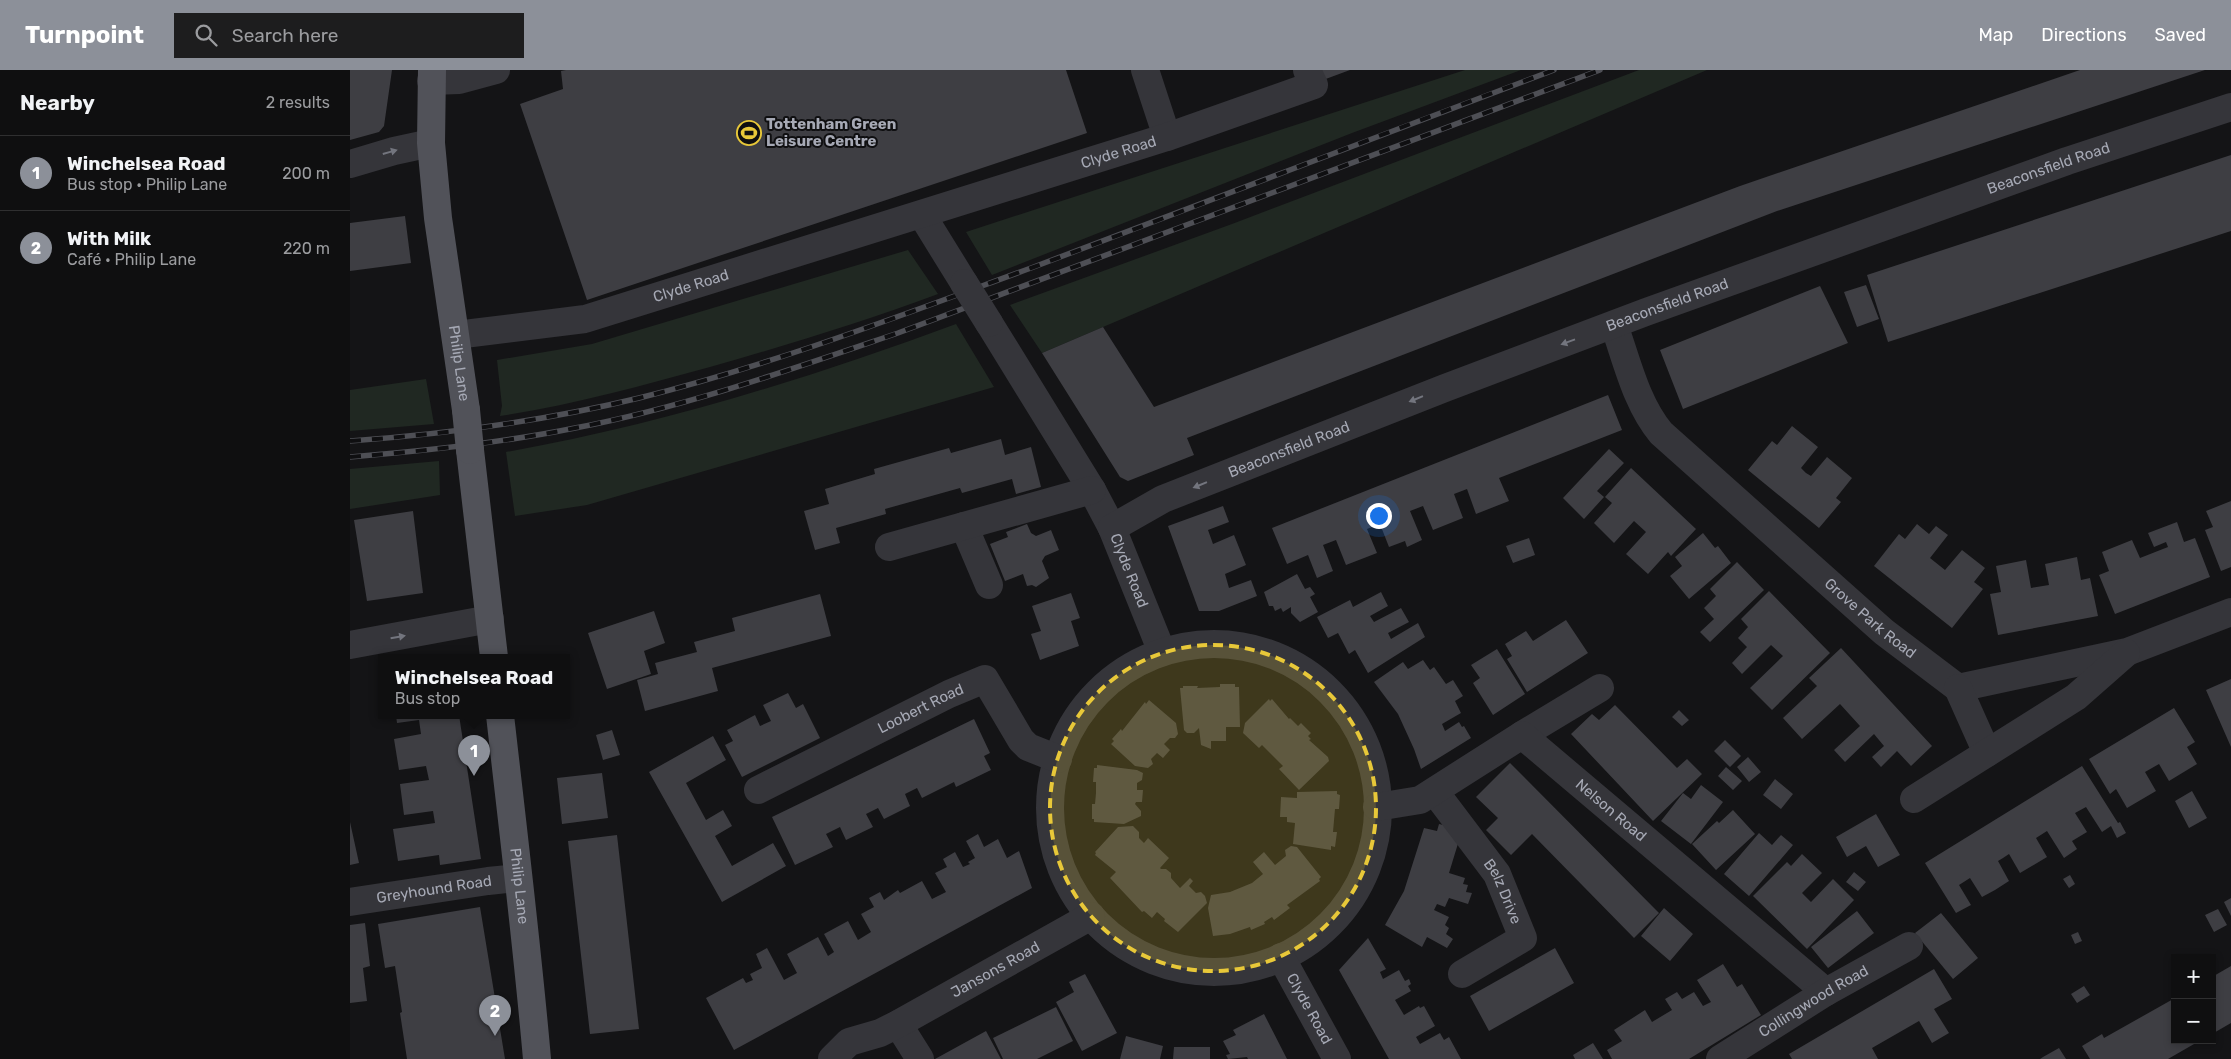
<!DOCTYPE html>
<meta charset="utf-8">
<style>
body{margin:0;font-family:Rubik,sans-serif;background:#1d1d1e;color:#f1f3f6}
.controls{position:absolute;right:15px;bottom:15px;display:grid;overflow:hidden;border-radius:0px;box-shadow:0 2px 8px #0003}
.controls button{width:45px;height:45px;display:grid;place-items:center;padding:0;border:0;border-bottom:1px solid #2f2f30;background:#0f0f10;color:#f1f3f6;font:25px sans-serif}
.you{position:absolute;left:1028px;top:445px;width:18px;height:18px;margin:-12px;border:4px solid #fff;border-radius:50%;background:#1a73e8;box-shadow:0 0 0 8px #1a73e833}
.badge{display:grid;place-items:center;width:32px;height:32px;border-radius:50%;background:#8c9099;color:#fff;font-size:16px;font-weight:700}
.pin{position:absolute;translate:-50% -41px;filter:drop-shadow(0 1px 2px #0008)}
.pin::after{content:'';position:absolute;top:26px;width:18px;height:15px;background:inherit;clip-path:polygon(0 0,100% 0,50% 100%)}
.popup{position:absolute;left:28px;top:584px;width:192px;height:65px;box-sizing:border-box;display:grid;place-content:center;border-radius:0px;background:#0f0f10;filter:drop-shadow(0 1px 4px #0005);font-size:16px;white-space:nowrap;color:#9b9c9f}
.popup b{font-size:19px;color:#f1f3f6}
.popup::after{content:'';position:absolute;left:50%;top:100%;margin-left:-10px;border:10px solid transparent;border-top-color:#0f0f10}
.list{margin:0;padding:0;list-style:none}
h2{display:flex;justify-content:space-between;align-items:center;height:65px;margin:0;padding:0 20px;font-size:21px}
h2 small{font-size:16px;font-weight:400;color:#9b9c9f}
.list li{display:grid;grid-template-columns:32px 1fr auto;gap:15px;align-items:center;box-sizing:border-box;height:75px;padding:0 20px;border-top:1px solid #2f2f30}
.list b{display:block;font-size:19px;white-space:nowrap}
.list p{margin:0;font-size:16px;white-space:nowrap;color:#9b9c9f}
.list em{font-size:16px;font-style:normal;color:#9b9c9f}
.icon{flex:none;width:28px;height:28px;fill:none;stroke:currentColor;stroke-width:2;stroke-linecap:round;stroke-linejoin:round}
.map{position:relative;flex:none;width:1881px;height:989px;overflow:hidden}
header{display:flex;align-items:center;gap:30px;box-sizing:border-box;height:70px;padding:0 25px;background:#8c9099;color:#fff}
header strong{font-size:24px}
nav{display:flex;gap:28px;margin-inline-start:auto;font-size:18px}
.search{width:350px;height:45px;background:#1d1d1e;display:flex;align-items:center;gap:12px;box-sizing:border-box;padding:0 18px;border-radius:0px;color:#9b9c9f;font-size:19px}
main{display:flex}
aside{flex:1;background:#0f0f10}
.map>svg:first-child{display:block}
.green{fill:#202822}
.building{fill:#3e3e43}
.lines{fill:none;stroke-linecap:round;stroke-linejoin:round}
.minor{stroke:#35353a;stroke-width:28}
.major{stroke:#515259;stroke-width:28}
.rail-casing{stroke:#4e4f55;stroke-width:5.5}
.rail{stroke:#0f0f11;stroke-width:4;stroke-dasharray:11;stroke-linecap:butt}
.minor-bridge{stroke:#35353a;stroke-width:28}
.major-bridge{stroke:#515259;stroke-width:28}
.oneway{fill:#73757e}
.marked{fill:#e8c839;fill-opacity:0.2;stroke:#e8c839;stroke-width:4;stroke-dasharray:10 6;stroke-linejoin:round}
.labels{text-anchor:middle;stroke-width:4;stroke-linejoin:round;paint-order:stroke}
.poi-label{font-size:15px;font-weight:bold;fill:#a6a9b5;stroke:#0f0f11;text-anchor:start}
.street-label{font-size:15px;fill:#a6a9b5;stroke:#0f0f11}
</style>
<header>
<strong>Turnpoint</strong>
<div class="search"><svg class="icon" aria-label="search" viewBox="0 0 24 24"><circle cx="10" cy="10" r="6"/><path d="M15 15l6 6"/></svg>Search here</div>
<nav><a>Map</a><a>Directions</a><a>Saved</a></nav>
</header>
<main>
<aside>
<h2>Nearby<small>2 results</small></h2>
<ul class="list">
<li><span class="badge">1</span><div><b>Winchelsea Road</b><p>Bus stop · Philip Lane</p></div><em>200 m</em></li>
<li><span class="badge">2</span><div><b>With Milk</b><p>Café · Philip Lane</p></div><em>220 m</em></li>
</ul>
</aside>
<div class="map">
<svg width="1881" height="989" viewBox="0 0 1881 989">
<rect width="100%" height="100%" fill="#141416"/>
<!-- green -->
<path class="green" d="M1115 0H1171L1002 63 642 205 616 162Z
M1289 0H1357L692 283 660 235 882 154Z
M558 180 588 224C513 252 437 275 360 297 291 316 222 335 150 346L152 336 147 290 242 274Z
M606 254 644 317 237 435 165 446 156 382C309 355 460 308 606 254Z
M76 309 84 354 0 361V320Z
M89 391 90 425 0 439V399Z"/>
<!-- building -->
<path class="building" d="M0 0H42L34 56 29 62 0 70Z
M216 0H716L737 63 237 230 170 34 213 19 211 1Z
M968 0H1000L973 10Z
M1730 0H1855L1427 141 837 368 844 385 778 411 770 407 692 283 753 257 804 337 1390 116Z
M1881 85V161L1538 272 1517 205Z
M55 146 61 193 0 201V153Z
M1516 215 1529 249 1507 257 1494 222Z
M1470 216 1498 273 1333 339 1310 280Z
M1258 325 1272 360 1149 408 1159 431 1126 444 1117 419 1104 424 1113 448 1083 460 1073 436 1060 441 1072 470 1057 477 1055 471 1039 477 1030 454 1017 459 1027 483 996 495 986 470 973 475 983 501 967 508 958 485 937 494 922 458Z
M1442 356 1468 377 1451 398 1456 403 1461 406 1477 387 1502 408 1486 428 1491 432 1469 458 1398 400 1422 371 1427 375Z
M651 369 655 385 681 377 691 417 666 424 662 409 612 423 610 418 535 439 536 444 486 458 490 473 465 480 454 441 479 434 475 419 525 404 524 399 599 378 601 383Z
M1259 379 1274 393 1247 421 1254 427 1234 449 1213 428Z
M1281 398 1346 459 1321 486 1318 482 1298 504 1276 484 1296 462 1284 451 1264 473 1244 453 1262 433 1255 427Z
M1881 431V497L1871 501 1855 460 1863 457 1856 441Z
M873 436 879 452 858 460 863 474 884 465 896 495 875 504 879 518 901 510 907 526 869 541H849L818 456Z
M63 441 73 523 17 531 4 450Z
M1827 452 1834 472 1845 468 1860 507 1765 544 1749 505 1759 501 1752 482 1782 470 1790 488 1818 477 1816 472 1804 477 1798 463Z
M677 454 681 463 686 466 701 460 709 480 695 486 692 491 699 508 686 517 682 515 677 516 673 504 655 511 640 474 658 467 656 462Z
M1567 454 1579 464 1586 456 1598 465 1580 488 1595 500 1612 480 1635 498 1624 512 1633 519 1602 558 1524 496 1549 464 1555 469Z
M1353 463 1365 478 1368 476 1381 493 1339 529 1320 506 1332 496 1325 487Z
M1179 468 1185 485 1163 493 1156 476Z
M1727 487 1731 510 1740 508 1748 546 1648 565 1640 524 1651 522 1646 496 1676 490 1681 518 1699 515 1695 494Z
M1387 492 1414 520 1360 572 1350 562 1364 549 1354 538 1366 526 1360 519Z
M947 504 955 519 960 517 965 524 960 527 968 542 950 552 941 543V537L933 542 931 538 925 541 923 536H919L914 522Z
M1419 521 1480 583 1422 640 1400 618 1433 586 1421 575 1392 604 1382 593 1397 577 1388 568 1398 557 1391 549Z
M1031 522 1038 536 1020 546 1024 552 1051 538 1059 552 1038 563 1041 569 1068 553 1075 567 1018 603 1005 580 999 584 988 563 978 568 967 547 1000 530 1003 537Z
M721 523 730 548 721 551 729 576 690 590 681 564 691 561 682 536Z
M470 524 481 566 362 598 368 621 295 641 287 610 308 604 305 593 347 582 344 572 385 561 382 548Z
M304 541 315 573 294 581 301 604 257 619 238 563Z
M1216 550 1238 583 1177 622 1157 589 1162 586 1155 574 1176 561 1183 571Z
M1491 578 1582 676 1561 696 1547 681 1531 697 1522 687 1534 676 1524 664 1495 692 1484 680 1510 656 1490 634 1452 669 1433 648 1467 616 1459 608Z
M1147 579 1175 624 1143 645 1123 613 1130 608 1121 595Z
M1073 590 1080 600 1084 597 1096 614 1103 610 1113 626 1105 631 1111 643 1092 654 1095 661 1109 652 1112 657 1114 656 1121 668 1071 699 1064 679 1048 644 1024 612 1053 592 1058 599Z
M1881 609V677L1856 620Z
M870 614H885V617H889L890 657H876V671H861V679L851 675 849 658 844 663H837L834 660 830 618H833V616H848L847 618 870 617Z
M438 623 446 638 453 634 470 668 392 707 375 675 383 671 377 660 405 645 410 656 421 651 413 635Z
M919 629 920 631 922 629 939 649 940 648 948 656 951 653 961 663 958 666 961 669 959 670 978 687 979 691 949 720 929 699 933 696 912 675 909 678 893 663 895 653Z
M799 630 826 653 828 664 825 668H820L814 674 820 680 813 688 807 683 801 689 803 694 798 698 785 696 761 674 764 671 762 669 771 659 772 661 795 632 796 634Z
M1265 635 1327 698 1337 689 1352 704 1303 751 1221 664 1242 644 1249 650Z
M1824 638 1845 672 1837 677 1847 694 1819 711 1809 694 1795 702 1806 721 1777 738 1766 719 1760 724 1739 689Z
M1329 640 1339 650 1332 656 1322 647Z
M46 645H109L131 789 90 795 89 785 48 791 43 759 85 753 83 741 54 745 50 714 79 710 76 696 49 700 44 669 71 664 69 650 47 653Z
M624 649 640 683 634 686 641 700 606 717 604 712 572 728 567 718 555 724 560 736 534 749 528 738 516 744 523 757 496 770 490 757 476 764 483 777 445 795 422 747Z
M262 660 270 685 253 690 246 665Z
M363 666 376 690 336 713 356 750 373 740 382 756 365 766 382 796 423 773 436 796 372 832 299 702Z
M1375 670 1391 686 1380 697 1364 681Z
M1398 687 1411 702 1399 712 1387 697Z
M1160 693 1309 843 1284 868 1182 764 1161 785 1136 760 1148 748 1126 727Z
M747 695 787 700 793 703 792 710 787 713V720H793L792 732H786L785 734 791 741V746L774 754 744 752V749H742V734H745L746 723V712H743L744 698H747Z
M1732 696 1768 753 1770 752 1776 763 1767 768 1761 756 1752 762 1736 737 1725 743 1737 762 1722 771 1727 779 1714 788 1697 761 1686 768 1697 787 1670 803 1659 784 1653 788 1648 791 1659 811 1645 820 1632 827 1620 808 1609 815 1621 835 1606 843 1575 793Z
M1376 697 1392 711 1383 720 1368 706Z
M252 703 258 748 212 754 207 708Z
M1425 709 1443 724 1431 739 1413 725Z
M1351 715 1373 732 1341 774 1311 751 1333 723 1341 729Z
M987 721V724L990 725 989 739H985L983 762H987L985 777 981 776V780L943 774 945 753 937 752V747H930L931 727 947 728V722Z
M1842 721 1857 748 1839 758 1825 731Z
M1383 740 1405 764 1366 800 1342 774 1367 751 1369 753Z
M1526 744 1550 785 1528 797 1516 776 1497 787 1486 767Z
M0 752 9 793 0 795Z
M1089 754 1106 758 1110 767 1099 803 1115 808 1113 814 1118 815 1116 822 1122 823 1118 834 1099 828 1095 837 1087 834 1084 840 1099 847 1095 855 1099 858 1096 864 1103 869 1097 878 1077 867 1072 877 1035 855 1054 821 1074 758 1087 761Z
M783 756 789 762V768L794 773 798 768 819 788 810 798 811 799H816L821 803V808L830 818 840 808 843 811 839 816 846 823 851 822 855 826 857 833 828 862 814 851 815 849 807 842 802 848 794 841 792 842 760 808 766 802 745 785 746 783 745 782 768 757Z
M1409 763 1422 775 1431 765 1443 775 1399 826 1374 804Z
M628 764 634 777 648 769 657 788 669 781 682 818 384 980 356 928 393 908 396 913 403 910 400 904 412 898 406 884 417 878 434 910 447 903 437 884 468 867 478 886 484 882 474 864 498 851 508 870 521 862 511 844 524 837 519 828 530 822 534 830 548 820 550 823 572 811 582 829 596 822 585 803 597 797 593 789 605 782 613 797 620 794 618 792 625 788 616 771Z
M267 765 289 959 240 964 218 771Z
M941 776 947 777 971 807 969 809 970 811 937 835 940 838 924 850 922 847 914 852 915 854 901 860 900 857 880 864 863 866 858 838 861 825 880 822 902 813 913 804 903 792 914 782 925 795 936 786 935 780Z
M1452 784 1472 803 1452 823 1461 832 1483 809 1504 830 1457 879 1403 826 1437 792 1441 796Z
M1504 802 1516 812 1508 821 1496 812Z
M1720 805 1725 814 1719 818 1713 809Z
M1881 828V846L1874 832Z
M130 837 155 989H57L50 943 52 942 45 896 35 898 28 854Z
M1314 838 1343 864 1320 891 1291 866Z
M1868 839 1877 855 1864 862 1855 845Z
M1507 841 1524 863 1478 898 1461 877Z
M1591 843 1628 888 1603 909 1565 863Z
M15 853 20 896 13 898 17 931 0 933V855Z
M1728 862 1732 871 1725 874 1721 865Z
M1018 868 1036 899 1030 902 1033 909 1049 900 1055 911 1059 909 1061 914 1058 916 1061 921 1045 930 1054 945 1069 936 1070 938 1074 936 1085 956 1066 967 1070 974 1090 963 1094 970 1099 967 1111 989H1039L989 900Z
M1205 878 1224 913 1139 961 1120 926Z
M1373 894 1387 917 1392 914 1411 945 1339 989H1262L1257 980 1272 971 1264 960 1295 940 1302 952 1322 940 1315 929 1327 922 1332 929 1344 922 1353 936 1361 932 1347 910Z
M1881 896V953L1862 964V907Z
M1584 899 1602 929 1584 939 1599 963 1582 973 1569 951 1522 978 1528 989H1442L1439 984Z
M735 904 767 963 732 981 706 932 724 922 719 912Z
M1734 916 1740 925 1727 933 1721 924Z
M1825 928V970H1851L1818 989H1740L1732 976 1752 964 1754 968Z
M706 937 723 971 687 989H653L643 968Z
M914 944 937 989H898L897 987 878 989 876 985 880 984 873 971 886 965 883 960Z
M636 961 651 989H585Z
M776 966 813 976 810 989H770Z
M1243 973 1253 989H1225L1223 985Z
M824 977H860V989H823Z
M1709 978 1716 989H1690L1693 987Z"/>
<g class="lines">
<!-- minor -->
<g class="minor">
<path d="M795 0 817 67"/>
<path d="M81 11 109 10 146 0"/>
<path d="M0 94 44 81 81 73"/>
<path d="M572 145 614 213"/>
<path id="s1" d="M639 253 742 420 762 458 812 582"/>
<path id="s2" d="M1264 255C1277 291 1286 333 1311 363L1534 562 1608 618 1777 582 1881 542"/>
<path id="s3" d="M106 265 235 249 817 67 964 15 957 0"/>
<path d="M614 456 639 515"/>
<path id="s4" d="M762 458 813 429 1095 318 1296 242 1717 91 1881 37"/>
<path d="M539 477 742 420"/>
<circle cx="864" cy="738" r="164"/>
<path d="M0 575 140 549"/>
<path d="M1608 618 1637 683"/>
<path d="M1172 665 1250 618"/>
<path id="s5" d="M408 720 599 624 635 609 671 670 678 677 708 689"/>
<path id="s6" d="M1085 722 1147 804 1173 868 1112 904"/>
<path d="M1564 729 1726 627 1776 583"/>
<path id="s7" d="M1027 737 1070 730 1172 665 1476 922"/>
<path id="s8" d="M0 832 138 811 167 808"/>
<path id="s9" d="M931 887 987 989"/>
<path d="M548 954 570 989"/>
<path id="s10" d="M482 989 499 972 530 963 548 954 741 846"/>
<path id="s11" d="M1370 989 1476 922 1559 876"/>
</g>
<!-- major -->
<g class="major">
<path id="s12" d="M82 0 81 73 88 148 116 340"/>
<path d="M120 380 144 587"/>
<path id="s13" d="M150 645C163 760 177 874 187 989"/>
</g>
<defs>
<path id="rail" d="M0 371C97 364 194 351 289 328 422 295 552 245 681 198 856 133 1029 65 1204 0
M0 387C75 381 151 373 225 358 335 337 442 299 548 263L1250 0"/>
</defs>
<!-- rail casing -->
<use href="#rail" class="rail-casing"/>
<!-- rail -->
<use href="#rail" class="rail"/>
<!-- minor-bridge -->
<path class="minor-bridge" d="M614 213 639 253"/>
<!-- major-bridge -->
<path class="major-bridge" d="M116 340 120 380"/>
</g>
<!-- one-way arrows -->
<defs><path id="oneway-solid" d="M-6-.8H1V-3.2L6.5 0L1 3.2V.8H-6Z" transform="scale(1.25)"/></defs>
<g class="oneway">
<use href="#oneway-solid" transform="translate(40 82) rotate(-16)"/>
<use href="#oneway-solid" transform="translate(1218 272) rotate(160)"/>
<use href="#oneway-solid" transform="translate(1066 329) rotate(158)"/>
<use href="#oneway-solid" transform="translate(850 415) rotate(158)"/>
<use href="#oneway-solid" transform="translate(48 567) rotate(-10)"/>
</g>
<!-- marked area -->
<path class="marked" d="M700 738a163 163 0 1 1 326 0a163 163 0 1 1-326 0Z"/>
<!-- icons -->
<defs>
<symbol id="stadium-ring" viewBox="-11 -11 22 22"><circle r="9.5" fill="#0f0f11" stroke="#e8c839" stroke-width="1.5"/><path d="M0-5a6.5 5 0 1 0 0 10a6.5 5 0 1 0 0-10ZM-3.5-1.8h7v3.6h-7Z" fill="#e8c839"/></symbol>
</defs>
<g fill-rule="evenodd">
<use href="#stadium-ring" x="385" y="49" width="28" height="28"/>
</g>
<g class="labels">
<!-- poi labels -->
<g class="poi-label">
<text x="416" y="59">Tottenham Green<tspan x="416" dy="17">Leisure Centre</tspan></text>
</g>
<!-- street labels -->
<g class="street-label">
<text dy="5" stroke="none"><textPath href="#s3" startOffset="689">Clyde Road</textPath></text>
<text dy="5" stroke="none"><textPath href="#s4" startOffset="1004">Beaconsfield Road</textPath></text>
<text dy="5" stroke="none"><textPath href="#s3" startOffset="241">Clyde Road</textPath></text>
<text dy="5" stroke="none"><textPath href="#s4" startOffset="599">Beaconsfield Road</textPath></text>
<text dy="5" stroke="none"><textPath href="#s12" startOffset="295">Philip Lane</textPath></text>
<text dy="5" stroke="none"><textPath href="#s4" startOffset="194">Beaconsfield Road</textPath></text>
<text dy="5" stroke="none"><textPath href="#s1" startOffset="285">Clyde Road</textPath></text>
<text dy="5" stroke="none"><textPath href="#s2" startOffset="398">Grove Park Road</textPath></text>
<text dy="5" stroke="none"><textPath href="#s5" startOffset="182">Loobert Road</textPath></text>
<text dy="5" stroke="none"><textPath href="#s7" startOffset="281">Nelson Road</textPath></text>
<text dy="5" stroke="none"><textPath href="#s13" startOffset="172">Philip Lane</textPath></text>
<text dy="5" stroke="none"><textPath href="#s8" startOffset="85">Greyhound Road</textPath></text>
<text dy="5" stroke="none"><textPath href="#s6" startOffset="121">Belz Drive</textPath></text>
<text dy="5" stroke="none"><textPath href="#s10" startOffset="188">Jansons Road</textPath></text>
<text dy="5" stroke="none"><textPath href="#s11" startOffset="110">Collingwood Road</textPath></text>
<text dy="5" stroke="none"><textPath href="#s9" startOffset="59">Clyde Road</textPath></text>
</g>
</g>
</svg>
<div class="controls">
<button>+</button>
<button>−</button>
</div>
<div class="you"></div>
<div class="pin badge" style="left:124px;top:706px">1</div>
<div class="popup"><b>Winchelsea Road</b>Bus stop</div>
<div class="pin badge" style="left:145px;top:966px">2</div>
</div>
</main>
